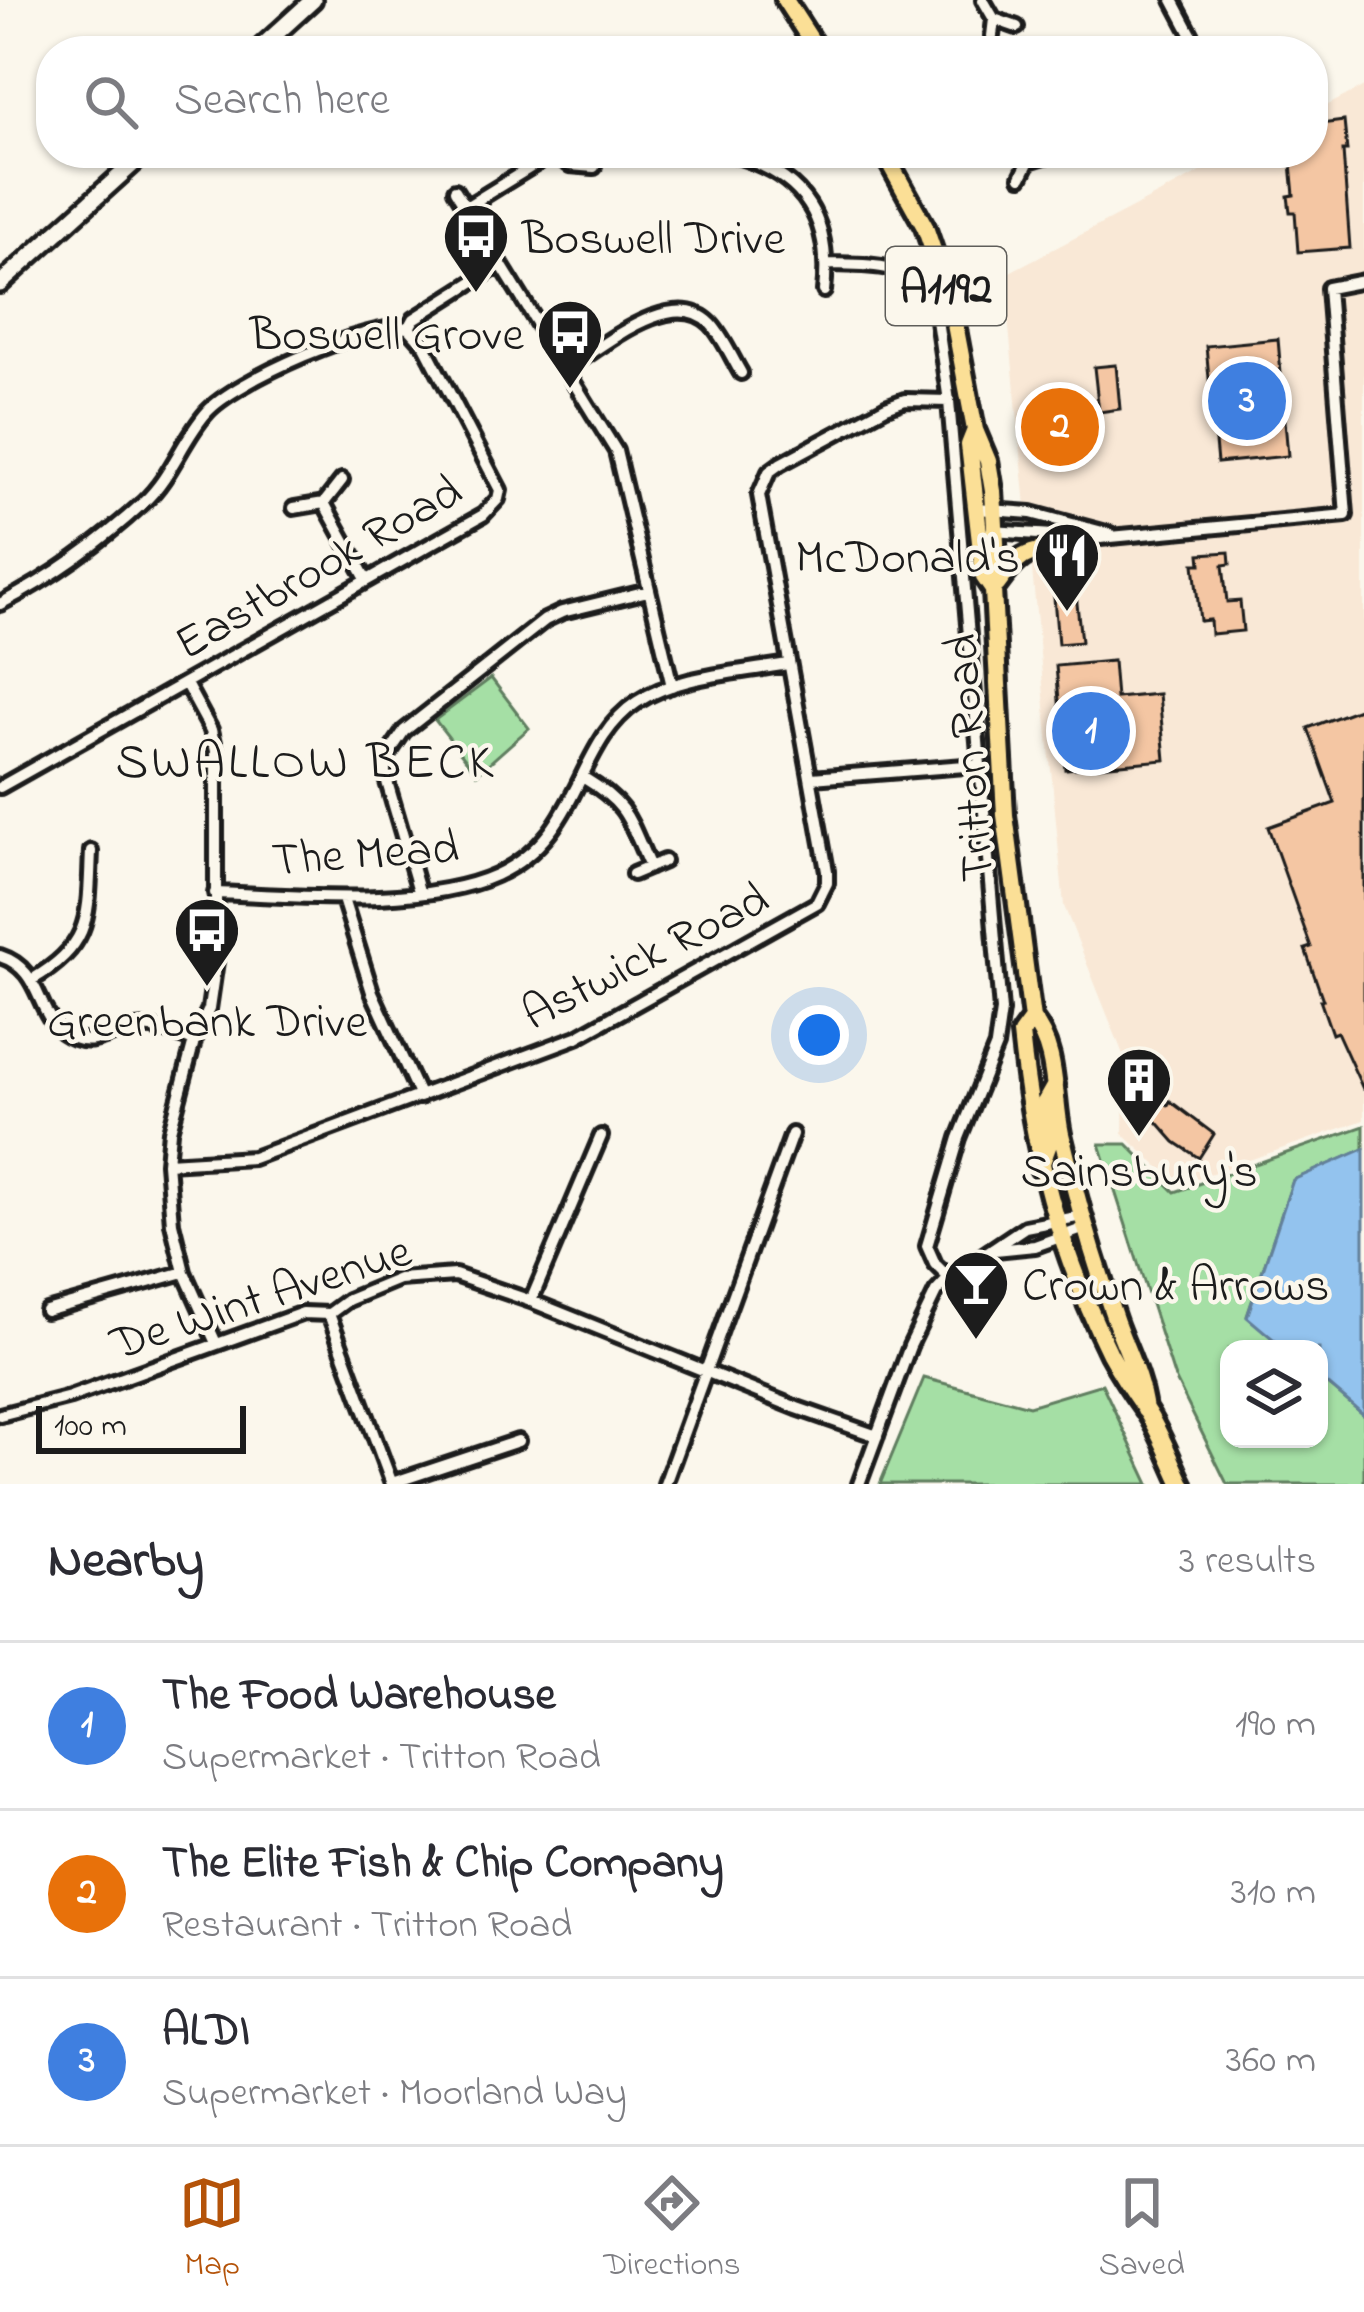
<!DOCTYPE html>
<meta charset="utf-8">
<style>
body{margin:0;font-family:"Indie Flower",sans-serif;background:#f2f2f3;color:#2b2b33}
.controls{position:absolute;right:36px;bottom:36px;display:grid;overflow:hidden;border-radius:24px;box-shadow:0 3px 9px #0004}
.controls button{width:108px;height:108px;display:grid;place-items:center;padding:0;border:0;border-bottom:3px solid #e1e1e2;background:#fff;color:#2b2b33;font:60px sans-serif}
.scale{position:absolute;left:36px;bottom:30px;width:210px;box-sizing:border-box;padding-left:12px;border:6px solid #1c1c1c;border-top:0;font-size:33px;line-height:42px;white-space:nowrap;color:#1c1c1c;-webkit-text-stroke:9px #fbf7ec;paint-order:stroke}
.you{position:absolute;left:819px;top:1035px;width:42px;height:42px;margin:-30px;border:9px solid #fff;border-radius:50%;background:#1a73e8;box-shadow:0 0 0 18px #1a73e833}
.badge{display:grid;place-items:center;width:78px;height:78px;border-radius:50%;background:#b45309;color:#fff;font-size:39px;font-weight:700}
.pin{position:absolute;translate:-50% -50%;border:6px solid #fff;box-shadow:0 3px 12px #0006}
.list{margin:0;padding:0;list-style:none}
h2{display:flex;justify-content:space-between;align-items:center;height:156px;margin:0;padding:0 48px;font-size:51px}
h2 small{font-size:39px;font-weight:400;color:#7c7c81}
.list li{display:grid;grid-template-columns:78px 1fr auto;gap:36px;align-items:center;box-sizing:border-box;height:168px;padding:0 48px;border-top:3px solid #e1e1e2}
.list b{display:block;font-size:45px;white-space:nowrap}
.list p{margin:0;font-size:39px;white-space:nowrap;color:#7c7c81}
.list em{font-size:39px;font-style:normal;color:#7c7c81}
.icon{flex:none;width:66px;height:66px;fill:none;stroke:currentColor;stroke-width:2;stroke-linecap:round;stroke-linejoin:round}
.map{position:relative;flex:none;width:1364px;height:1484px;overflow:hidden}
.search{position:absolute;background:#fff;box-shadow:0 3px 9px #0004;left:36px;right:36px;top:36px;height:132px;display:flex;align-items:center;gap:30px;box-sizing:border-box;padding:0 42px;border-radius:48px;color:#7c7c81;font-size:45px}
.sheet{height:660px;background:#fff}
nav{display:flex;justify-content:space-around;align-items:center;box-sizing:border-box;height:168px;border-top:3px solid #e1e1e2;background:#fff;font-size:33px;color:#7c7c81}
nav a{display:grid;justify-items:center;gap:6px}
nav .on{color:#b45309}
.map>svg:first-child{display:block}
.built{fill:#f9e8d6}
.green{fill:#a5dfa5;stroke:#607e60;stroke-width:3}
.water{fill:#93c3ee;stroke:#63809a;stroke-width:3}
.building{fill:#f4c6a3;stroke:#1c1c1c;stroke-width:3}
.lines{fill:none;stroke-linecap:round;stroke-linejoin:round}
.minor-casing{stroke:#1c1c1c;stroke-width:20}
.secondary-casing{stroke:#1c1c1c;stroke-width:24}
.primary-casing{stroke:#1c1c1c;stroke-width:26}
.minor{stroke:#fbf7ec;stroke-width:10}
.secondary{stroke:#fbf7ec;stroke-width:15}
.primary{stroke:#fbdf96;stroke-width:16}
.labels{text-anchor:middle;stroke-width:9;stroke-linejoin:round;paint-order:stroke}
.shield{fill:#fbf7ec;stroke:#5f5e5a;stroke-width:3}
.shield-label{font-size:45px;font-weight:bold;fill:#1c1c1c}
.poi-label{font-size:48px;fill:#1c1c1c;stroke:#fbf7ec;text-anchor:start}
.street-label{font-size:48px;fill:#1c1c1c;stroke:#fbf7ec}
.neighbourhood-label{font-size:51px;letter-spacing:3px;fill:#1c1c1c;stroke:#fbf7ec}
</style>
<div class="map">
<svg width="1364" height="1484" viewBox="0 0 1364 1484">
<rect width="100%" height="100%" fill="#fbf7ec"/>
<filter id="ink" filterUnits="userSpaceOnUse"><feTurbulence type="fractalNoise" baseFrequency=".00833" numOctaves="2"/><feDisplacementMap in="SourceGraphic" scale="24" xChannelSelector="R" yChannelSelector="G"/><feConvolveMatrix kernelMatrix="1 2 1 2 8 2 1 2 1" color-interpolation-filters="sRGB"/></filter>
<g filter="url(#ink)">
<!-- built -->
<path class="built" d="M1364 86V1120L1178 1185 1123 1134 1124 1057 1064 906 1004 275 1237 153H1313V113Z"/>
<!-- green -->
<path class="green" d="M491 678 529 728 477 774 435 720Z
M1364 1126V1149L1293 1180 1247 1316 1285 1349H1229V1439H1319V1377L1364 1415V1484H1227L1174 1376 1100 1144H1127L1175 1192Z
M924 1378 1029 1406 1102 1384 1149 1484H880Z"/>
<!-- water -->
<path class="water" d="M1364 1149V1415L1319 1377V1349H1285L1247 1317 1293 1180Z"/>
<!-- building -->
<path class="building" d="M1344 121 1347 151H1343L1350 248 1298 252 1295 212H1290L1288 196 1294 195 1290 153H1313V125Z
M1278 339 1288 456 1217 463 1206 346Z
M1116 365 1120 409 1099 412 1094 367Z
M1075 398 1080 453 1046 456 1041 402Z
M1229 552 1230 564 1223 565 1227 602 1240 601 1243 631 1211 634 1210 620 1200 621 1194 564H1201L1200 554Z
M1075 584 1081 642 1058 644 1053 586Z
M1113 661 1116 698 1159 694 1165 760 1065 769 1056 666Z
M1364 707V1089H1363L1337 1032 1332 1034 1320 1000H1323L1305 949 1311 947 1268 827 1335 803 1308 728Z
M1170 1101 1214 1134 1199 1158 1175 1142 1153 1117 1163 1102 1168 1105Z"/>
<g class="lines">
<defs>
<path id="minor" d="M983 0 994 19 992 36
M1173 0 1200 51
M994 19 1017 27
M552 153 570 165 594 167
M737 156C805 177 832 220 824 291
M1021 177 1029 161 1055 153
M455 190 616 451 672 686
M466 207 552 154
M828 264C870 265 901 262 933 293L949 401 1001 1011 996 1046 959 1138 927 1246 935 1264 949 1278
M409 328 414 319 501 264
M566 369C601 348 673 285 711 324 723 337 732 358 741 373
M324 503 342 480
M294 508 324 503 366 579
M977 509 1031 513 1110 534
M991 531 1100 538 1346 515 1328 288 1364 281
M0 604C52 577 101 542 144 502 172 476 182 440 207 412 234 381 370 321 409 328L425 346 500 490 498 499 483 515 0 787
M186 684 211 730 216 751V961L209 1009 194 1041 170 1131 167 1163 172 1223 184 1272 215 1341
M584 778C629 805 629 820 650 867
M812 778 978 765
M633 874 664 861
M419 891 385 775V759L404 731 545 620 562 612 648 591
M215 893C295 896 423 908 496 875 583 835 574 744 637 702 678 675 740 673 787 664
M343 899 372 992 420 1097
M0 956C47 971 33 1023 74 1038 94 1046 110 1033 129 1029 151 1024 174 1033 194 1041
M33 979C93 944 88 914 91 851
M167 1163 253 1158 577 1037 817 903 827 883V871L759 495 769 472 780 464 886 407 905 400 949 401
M995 1250 1035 1246 1085 1228
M531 1301 601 1136
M46 1311 184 1272
M329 1314 392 1484
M0 1415 70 1397 303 1313 329 1314 348 1300 399 1279 455 1275 531 1301 797 1408 877 1436
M392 1483 518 1441
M665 1484 792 1134
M859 1484 910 1346 936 1292 949 1278 1025 1227 1082 1216"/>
<path id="secondary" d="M257 51 313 0
M0 284 145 153"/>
<path id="primary" d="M785 0 818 51
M884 153 925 227 951 303 975 430 988 461 993 491 997 560 993 590 1005 815 1032 1019C1058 1049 1053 1097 1061 1134 1076 1198 1094 1260 1116 1322 1127 1352 1141 1378 1145 1410
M975 430 969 445 984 577 993 590
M997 585C1033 535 1037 561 1080 538
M1032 1019 1021 1034C1033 1151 1058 1248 1110 1354 1121 1374 1132 1391 1145 1409 1160 1431 1170 1459 1182 1484
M1040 1168 1049 1144 1042 1108 1055 1085"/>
</defs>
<!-- minor casing -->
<use href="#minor" class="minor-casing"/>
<!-- secondary casing -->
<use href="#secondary" class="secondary-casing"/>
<!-- primary casing -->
<use href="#primary" class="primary-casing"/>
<!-- minor -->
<use href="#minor" class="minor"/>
<!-- secondary -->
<use href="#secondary" class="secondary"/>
<!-- primary -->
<use href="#primary" class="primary"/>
</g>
</g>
<!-- icons -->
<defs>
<symbol id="bus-pin" viewBox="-11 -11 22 30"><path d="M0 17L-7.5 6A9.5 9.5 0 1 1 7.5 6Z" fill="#1c1c1c" stroke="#fbf7ec"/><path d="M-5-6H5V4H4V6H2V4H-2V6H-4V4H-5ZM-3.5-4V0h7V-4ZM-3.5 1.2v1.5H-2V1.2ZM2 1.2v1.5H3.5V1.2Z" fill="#fff"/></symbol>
<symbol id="restaurant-pin" viewBox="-11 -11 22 30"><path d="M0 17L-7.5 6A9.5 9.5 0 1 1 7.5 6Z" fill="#1c1c1c" stroke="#fbf7ec"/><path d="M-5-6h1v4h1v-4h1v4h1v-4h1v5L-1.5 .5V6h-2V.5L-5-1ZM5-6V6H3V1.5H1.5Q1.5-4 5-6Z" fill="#fff"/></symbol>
<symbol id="building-pin" viewBox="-11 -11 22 30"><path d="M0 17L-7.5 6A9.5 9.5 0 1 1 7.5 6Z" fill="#1c1c1c" stroke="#fbf7ec"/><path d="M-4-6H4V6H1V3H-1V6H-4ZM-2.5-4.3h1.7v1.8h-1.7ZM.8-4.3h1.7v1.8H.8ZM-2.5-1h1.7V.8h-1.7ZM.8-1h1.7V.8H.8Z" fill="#fff"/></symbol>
<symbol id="bar-pin" viewBox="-11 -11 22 30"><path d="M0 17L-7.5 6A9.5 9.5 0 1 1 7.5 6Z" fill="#1c1c1c" stroke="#fbf7ec"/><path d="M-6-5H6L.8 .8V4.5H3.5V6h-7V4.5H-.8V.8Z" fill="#fff"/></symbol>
</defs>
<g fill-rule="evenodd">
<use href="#bus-pin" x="438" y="198" width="76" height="104"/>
<use href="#bus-pin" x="532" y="294" width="76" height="104"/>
<use href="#restaurant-pin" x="1029" y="517" width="76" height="104"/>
<use href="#bus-pin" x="169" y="892" width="76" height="104"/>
<use href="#building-pin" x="1101" y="1042" width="76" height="104"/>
<use href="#bar-pin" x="938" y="1245" width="76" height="104"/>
</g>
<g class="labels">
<!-- shield labels -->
<rect class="shield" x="886" y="247" width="120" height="78" rx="9"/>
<g class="shield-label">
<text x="946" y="302">A1192</text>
</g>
<!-- poi labels -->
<g class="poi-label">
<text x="522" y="253">Boswell Drive</text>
<text x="524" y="349" text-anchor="end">Boswell Grove</text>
<text x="1020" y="572" text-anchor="end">McDonald's</text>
<text x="207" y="1036" text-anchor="middle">Greenbank Drive</text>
<text x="1139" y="1186" text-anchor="middle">Sainsbury's</text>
<text x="1022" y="1300">Crown &amp; Arrows</text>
</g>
<!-- street labels -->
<g class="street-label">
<text transform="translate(317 565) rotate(-30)" y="17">Eastbrook Road</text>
<text transform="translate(967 758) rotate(-94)" y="17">Tritton Road</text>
<text transform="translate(365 851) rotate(-4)" y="17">The Mead</text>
<text transform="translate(644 954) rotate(-27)" y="17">Astwick Road</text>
<text transform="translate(260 1295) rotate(-18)" y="17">De Wint Avenue</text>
</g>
<!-- neighbourhood labels -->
<g class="neighbourhood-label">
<text x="306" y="777">SWALLOW BECK</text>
</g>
</g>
</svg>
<div class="controls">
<button><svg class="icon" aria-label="layers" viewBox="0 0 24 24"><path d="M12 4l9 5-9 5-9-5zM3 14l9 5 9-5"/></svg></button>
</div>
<div class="scale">100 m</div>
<div class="you"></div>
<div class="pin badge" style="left:1091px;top:731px;background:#3f7fe0">1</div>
<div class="pin badge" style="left:1060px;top:427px;background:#e8710a">2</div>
<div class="pin badge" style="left:1247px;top:401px;background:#3f7fe0">3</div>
<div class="search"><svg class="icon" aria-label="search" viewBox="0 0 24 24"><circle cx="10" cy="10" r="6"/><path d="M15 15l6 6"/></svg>Search here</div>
</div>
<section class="sheet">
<h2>Nearby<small>3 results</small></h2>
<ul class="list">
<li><span class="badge" style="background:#3f7fe0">1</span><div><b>The Food Warehouse</b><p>Supermarket · Tritton Road</p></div><em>190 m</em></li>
<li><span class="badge" style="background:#e8710a">2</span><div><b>The Elite Fish &amp; Chip Company</b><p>Restaurant · Tritton Road</p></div><em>310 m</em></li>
<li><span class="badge" style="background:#3f7fe0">3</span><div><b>ALDI</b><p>Supermarket · Moorland Way</p></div><em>360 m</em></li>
</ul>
</section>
<nav>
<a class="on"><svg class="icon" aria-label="map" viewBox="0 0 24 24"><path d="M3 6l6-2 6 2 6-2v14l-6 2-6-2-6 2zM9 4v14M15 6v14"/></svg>Map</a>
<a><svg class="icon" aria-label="directions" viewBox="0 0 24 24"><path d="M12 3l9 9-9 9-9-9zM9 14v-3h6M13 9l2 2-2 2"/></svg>Directions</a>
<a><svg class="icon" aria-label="saved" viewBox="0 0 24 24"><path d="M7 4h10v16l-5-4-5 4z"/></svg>Saved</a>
</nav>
